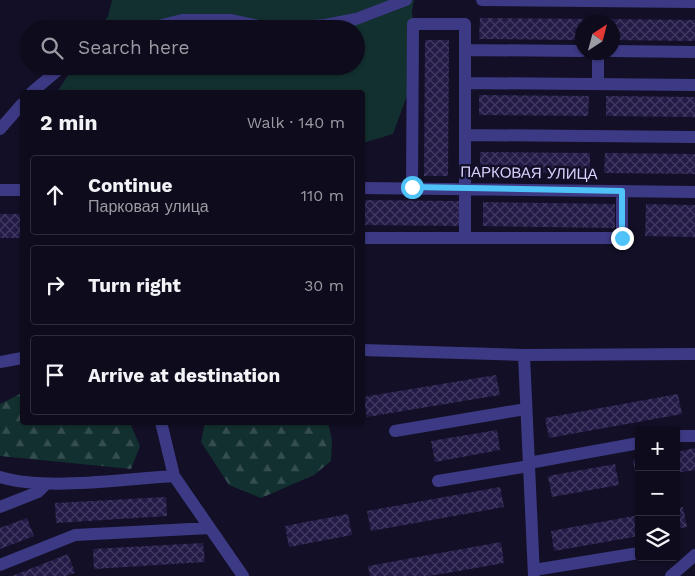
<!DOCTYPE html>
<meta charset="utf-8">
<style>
body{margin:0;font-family:"Work Sans",sans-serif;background:#171425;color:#f1f3f6}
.controls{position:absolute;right:15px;bottom:15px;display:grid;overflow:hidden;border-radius:5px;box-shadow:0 1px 4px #0004}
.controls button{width:45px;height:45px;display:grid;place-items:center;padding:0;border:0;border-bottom:1px solid #2e2b3b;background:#0e0b1c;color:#f1f3f6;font:25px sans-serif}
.compass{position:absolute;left:575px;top:15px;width:45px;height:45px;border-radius:50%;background:#0e0b1c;box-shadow:0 1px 4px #0004;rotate:36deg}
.stop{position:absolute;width:15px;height:15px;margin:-11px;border:4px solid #4fc3f7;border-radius:50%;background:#fff}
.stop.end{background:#4fc3f7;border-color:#fff;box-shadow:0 1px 5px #0008}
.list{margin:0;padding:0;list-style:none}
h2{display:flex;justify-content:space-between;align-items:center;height:65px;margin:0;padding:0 20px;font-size:21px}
h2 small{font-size:16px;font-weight:400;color:#9b9ba3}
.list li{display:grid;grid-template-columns:32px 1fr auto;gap:15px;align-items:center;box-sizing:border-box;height:80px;margin:0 10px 10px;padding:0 10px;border:1px solid #2e2b3b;border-radius:5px}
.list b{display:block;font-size:19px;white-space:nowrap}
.list p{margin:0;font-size:16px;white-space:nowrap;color:#9b9ba3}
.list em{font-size:16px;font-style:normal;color:#9b9ba3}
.icon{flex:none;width:28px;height:28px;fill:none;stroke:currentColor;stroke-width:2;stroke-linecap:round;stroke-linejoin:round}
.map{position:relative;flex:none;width:695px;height:576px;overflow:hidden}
.search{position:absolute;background:#0e0b1c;box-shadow:0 1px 4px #0004;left:20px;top:20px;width:345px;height:55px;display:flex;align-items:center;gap:12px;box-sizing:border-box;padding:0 18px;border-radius:28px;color:#9b9ba3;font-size:19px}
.panel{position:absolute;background:#0e0b1c;box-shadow:0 1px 4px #0004;left:20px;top:90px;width:345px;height:335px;border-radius:5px}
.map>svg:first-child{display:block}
.green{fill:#12302f}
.forest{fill:url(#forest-firs)}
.building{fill:url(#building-cross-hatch)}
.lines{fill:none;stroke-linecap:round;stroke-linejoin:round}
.minor{stroke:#3d3a85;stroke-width:12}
.route{stroke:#4fc3f7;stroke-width:6}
.labels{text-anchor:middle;stroke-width:5;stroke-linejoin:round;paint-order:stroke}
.street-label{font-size:15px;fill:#d9d4ff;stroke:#130f26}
</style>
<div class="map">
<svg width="695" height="576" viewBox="0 0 695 576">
<defs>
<pattern id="forest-firs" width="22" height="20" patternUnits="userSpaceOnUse" patternTransform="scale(1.25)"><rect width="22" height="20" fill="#12302f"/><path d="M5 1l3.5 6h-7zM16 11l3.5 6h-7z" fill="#344d4e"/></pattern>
<pattern id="building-cross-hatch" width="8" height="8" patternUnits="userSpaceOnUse" patternTransform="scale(1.25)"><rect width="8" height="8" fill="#241b47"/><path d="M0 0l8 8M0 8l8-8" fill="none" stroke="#433b63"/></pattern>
</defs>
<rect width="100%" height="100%" fill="#130f26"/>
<!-- green -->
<path class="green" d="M112 0H414L412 12 419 63 393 134 363 143 362 92H57L74 66H356V29H99L108 16Z"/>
<!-- forest -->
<path class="forest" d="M22 393V422L130 423 140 446 131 469 0 456V404Z
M205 423H328L332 440 331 461 314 475 261 498 229 485 201 442Z"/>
<!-- building -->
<path class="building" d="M480 18 589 19V22H582V40L479 39Z
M606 19 695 20V41L612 40V22H606Z
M425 40H449L448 176H424Z
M479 95 589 96 588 116 479 115Z
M606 96 695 97V117L606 116Z
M480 152 590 153V173L480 172Z
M605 153 695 154V174L604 173Z
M362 200 460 201V226L362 225Z
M483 202 615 204V228L483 226Z
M646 204 695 205V237L645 236Z
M0 214H22V238H0Z
M496 375 500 395 367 417 363 397Z
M678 394 682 414 549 438 545 418Z
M497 430 500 450 435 462 431 441Z
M695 448V470L676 473V452Z
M639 459V480H636L633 460Z
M615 464 619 485 552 497 548 476Z
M500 487 504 507 371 531 367 511Z
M166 497 167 516 56 523 55 503Z
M683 507 687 527 676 529V508Z
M348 514 352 535 289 547 285 526Z
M639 515V536L554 551 551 531Z
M27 518 34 536 0 549V528Z
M501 542 504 563 430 576H370L368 566Z
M203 543 205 562 94 569 93 549Z
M68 554 75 573 66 576H12Z"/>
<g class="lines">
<!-- minor -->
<path class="minor" d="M482 0 695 2
M147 29 182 20H231L273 29 325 25 356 19 406 0
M465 50 582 51
M612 51 695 52
M465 83 695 85
M598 84V52
M32 92 63 66
M0 129 22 104
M465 135 695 137
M412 187 413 24H465V238
M362 188 695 192
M0 190H22
M362 238H622V191
M362 350 524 355 695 354
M524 355 534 576
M0 362 22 358
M161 422 174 476 243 576
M395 431 526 409
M676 436H695
M529 463 639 443
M0 477C45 491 125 479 174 476
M438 481 529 466
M0 507 38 492 46 484
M0 565 75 535 210 528
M534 570 639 553
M671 576 695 555"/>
</g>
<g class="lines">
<!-- route -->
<path class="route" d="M412 187 622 191V238"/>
</g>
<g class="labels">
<!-- street labels -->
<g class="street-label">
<text transform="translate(529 173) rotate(1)" y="5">ПАРКОВАЯ УЛИЦА</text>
</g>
</g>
</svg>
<div class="controls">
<button>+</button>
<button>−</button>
<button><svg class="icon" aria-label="layers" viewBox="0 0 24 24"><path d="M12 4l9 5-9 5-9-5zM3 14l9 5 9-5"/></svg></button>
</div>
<svg class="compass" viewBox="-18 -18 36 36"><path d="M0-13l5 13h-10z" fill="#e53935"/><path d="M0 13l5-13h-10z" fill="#9b9ba3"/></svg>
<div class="stop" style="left:412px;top:187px"></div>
<div class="stop end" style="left:622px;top:238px"></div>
<div class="search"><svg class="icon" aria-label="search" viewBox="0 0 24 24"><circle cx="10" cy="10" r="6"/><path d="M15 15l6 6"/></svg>Search here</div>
<section class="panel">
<h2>2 min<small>Walk · 140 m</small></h2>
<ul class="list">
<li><svg class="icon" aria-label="ahead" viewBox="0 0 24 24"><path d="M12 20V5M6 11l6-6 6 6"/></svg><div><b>Continue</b><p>Парковая улица</p></div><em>110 m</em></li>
<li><svg class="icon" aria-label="right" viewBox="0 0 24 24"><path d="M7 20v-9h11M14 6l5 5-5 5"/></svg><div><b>Turn right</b></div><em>30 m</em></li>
<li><svg class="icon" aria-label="arrive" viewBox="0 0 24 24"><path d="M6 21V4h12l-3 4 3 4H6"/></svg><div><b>Arrive at destination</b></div></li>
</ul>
</section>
</div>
